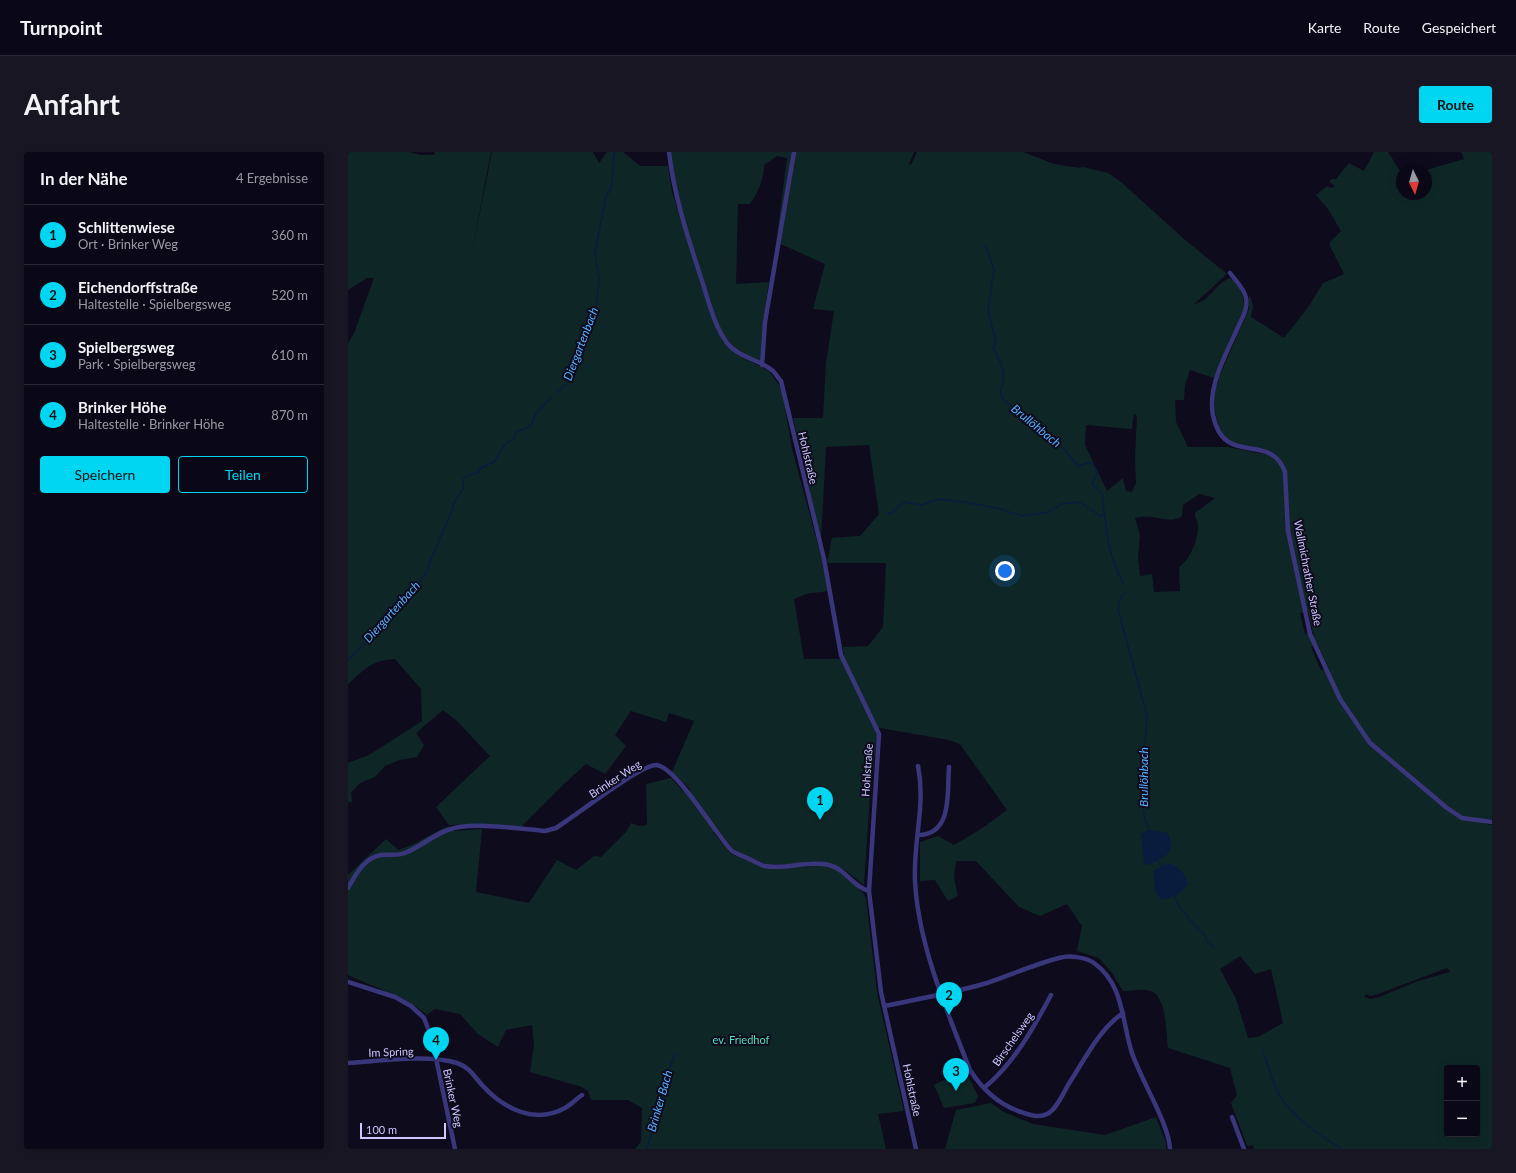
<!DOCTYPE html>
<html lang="de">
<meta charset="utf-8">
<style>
body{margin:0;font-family:Lato,sans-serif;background:#181623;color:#f1f3f6}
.controls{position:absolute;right:12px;bottom:12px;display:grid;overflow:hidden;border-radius:4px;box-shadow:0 2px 10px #0003}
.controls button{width:36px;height:36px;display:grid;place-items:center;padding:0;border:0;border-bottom:1px solid #2a2935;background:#0a0816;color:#f1f3f6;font:20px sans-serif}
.compass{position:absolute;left:1048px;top:12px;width:36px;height:36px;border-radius:50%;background:#0a0816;box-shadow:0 2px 10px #0003;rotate:175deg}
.scale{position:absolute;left:12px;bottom:10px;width:86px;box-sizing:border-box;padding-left:4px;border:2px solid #cec7ff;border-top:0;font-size:11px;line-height:14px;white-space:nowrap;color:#cec7ff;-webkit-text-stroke:3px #0e0b1d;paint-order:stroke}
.you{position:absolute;left:657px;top:419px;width:14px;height:14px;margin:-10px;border:3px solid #fff;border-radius:50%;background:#1a73e8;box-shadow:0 0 0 6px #1a73e833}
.badge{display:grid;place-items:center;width:26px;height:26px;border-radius:50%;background:#00d6f2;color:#111;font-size:13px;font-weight:700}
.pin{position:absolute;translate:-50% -33px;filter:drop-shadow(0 1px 2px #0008)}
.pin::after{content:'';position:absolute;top:21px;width:14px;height:12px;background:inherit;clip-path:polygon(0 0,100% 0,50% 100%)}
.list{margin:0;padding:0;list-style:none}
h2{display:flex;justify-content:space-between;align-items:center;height:52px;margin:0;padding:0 16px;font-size:17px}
h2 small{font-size:13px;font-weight:400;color:#999aa1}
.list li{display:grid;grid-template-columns:26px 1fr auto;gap:12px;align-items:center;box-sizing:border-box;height:60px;padding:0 16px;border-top:1px solid #2a2935}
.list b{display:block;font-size:15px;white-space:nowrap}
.list p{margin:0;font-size:13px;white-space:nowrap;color:#999aa1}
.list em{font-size:13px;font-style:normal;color:#999aa1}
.actions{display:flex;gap:8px;padding:12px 16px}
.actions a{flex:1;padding:9px 0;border:1px solid #00d6f2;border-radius:4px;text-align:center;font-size:14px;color:#00d6f2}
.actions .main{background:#00d6f2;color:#111}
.map{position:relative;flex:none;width:1144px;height:997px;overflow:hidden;border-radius:4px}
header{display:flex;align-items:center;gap:24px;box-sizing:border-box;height:56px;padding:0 20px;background:#0a0816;border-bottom:1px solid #2a2935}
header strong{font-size:19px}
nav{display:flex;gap:22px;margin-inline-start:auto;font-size:14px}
.intro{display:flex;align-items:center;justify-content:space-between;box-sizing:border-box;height:96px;padding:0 24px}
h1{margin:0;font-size:28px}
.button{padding:10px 18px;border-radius:4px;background:#00d6f2;color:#111;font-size:14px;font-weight:700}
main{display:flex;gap:24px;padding:0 24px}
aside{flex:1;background:#0a0816;border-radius:4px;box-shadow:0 2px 10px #0003}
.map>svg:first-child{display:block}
.green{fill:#0e2726;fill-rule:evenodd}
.water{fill:#0a1c3d}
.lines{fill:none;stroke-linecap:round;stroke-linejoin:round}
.stream{stroke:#0a1c3d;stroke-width:1.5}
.minor{stroke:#39367c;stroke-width:4.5}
.labels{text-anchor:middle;stroke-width:4;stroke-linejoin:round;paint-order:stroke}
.street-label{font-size:11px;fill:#cec7ff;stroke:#0e0b1d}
.park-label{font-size:11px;fill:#54debd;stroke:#0e0b1d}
.water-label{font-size:12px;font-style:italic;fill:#55aeff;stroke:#0e0b1d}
</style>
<header>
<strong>Turnpoint</strong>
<nav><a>Karte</a><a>Route</a><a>Gespeichert</a></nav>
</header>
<div class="intro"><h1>Anfahrt</h1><a class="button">Route</a></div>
<main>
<aside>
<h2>In der Nähe<small>4 Ergebnisse</small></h2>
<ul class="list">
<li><span class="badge">1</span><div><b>Schlittenwiese</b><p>Ort · Brinker Weg</p></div><em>360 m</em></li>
<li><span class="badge">2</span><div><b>Eichendorffstraße</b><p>Haltestelle · Spielbergsweg</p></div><em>520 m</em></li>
<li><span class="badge">3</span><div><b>Spielbergsweg</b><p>Park · Spielbergsweg</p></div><em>610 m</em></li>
<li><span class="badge">4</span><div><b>Brinker Höhe</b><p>Haltestelle · Brinker Höhe</p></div><em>870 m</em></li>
</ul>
<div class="actions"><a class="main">Speichern</a><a>Teilen</a></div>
</aside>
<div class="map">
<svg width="1144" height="997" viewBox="0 0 1144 997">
<rect width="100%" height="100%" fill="#0e0b1d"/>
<!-- green -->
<path class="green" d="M0 0H62L72 3H86L87 0H143L123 105 144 0H245L251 11 259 0H275L292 14H320L324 40 332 65 352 130 374 189 390 203 421 219 434 237 444 297 474 408 480 439 458 442 446 447 456 507H492L496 506 495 495 520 494 535 475 538 411H479L484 386 512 384 531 362 521 293 478 295 473 388 445 266H475L478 211 486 159 465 157 477 112 435 93 428 91 439 6 429 4 416 13C415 29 411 39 402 52H390L388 132 421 130 415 169 412 211C401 205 390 200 382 191 370 178 366 157 360 141 344 95 329 48 322 0H566L561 12 563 13 569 0H675L706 12 731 16 735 15 760 21 773 30 836 87 879 122 846 152C861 150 868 131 882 126 892 132 896 145 896 156L866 226 842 218 837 233 836 248H827L828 270 840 295H879L921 303 923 299C911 296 896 296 884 291 868 284 861 242 871 230L870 227 898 164 901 157V144L903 146 905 155 903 165 936 186 961 154 975 131 996 122 982 94V90L993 79 980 57 968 43 979 34 983 36 987 34 981 30 984 27H988L1001 11 1016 19 1026 0H1040L1054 22V42H1078V18L1116 7 1113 0H1144V667L1139 668 1137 672 1144 673V997H906L905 993 899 994 883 951 889 943 882 916 820 896C818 881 819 845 803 839 796 836 782 839 775 839L764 821 751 806 729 799 734 774 719 752 692 764 671 755 628 709H608L606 726 610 744 600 749 587 728 572 729V690L590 684 606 693 633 677 659 658 612 592 601 588 526 575 529 583 522 644 516 733 497 718 483 712H418L387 699 371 679 365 680 383 702 416 715 481 714 494 721 515 741 518 746 529 840 556 959 530 962 538 997H287L293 990 294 956 280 948H243L240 939 234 935 182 920 186 893 184 873 158 878 150 895 130 882 112 862 87 857 79 863C56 843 27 836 0 823V723L38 687 50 698C68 693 83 681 101 674L107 679 134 677 128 740 181 751 209 708 228 718 246 704 253 705 278 680 283 671 292 674 299 673 298 632 323 626 335 639 343 638 324 620 346 569 321 561 318 570 283 559 267 583 278 594 257 622 238 612 216 632 173 675 126 672 101 673 88 655 142 604 109 569 95 558 68 581 76 593 69 605 52 608 37 614 27 625 12 631 3 641 4 650H0V611L21 603 74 569 77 570 74 569 73 537 47 507C24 508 17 517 0 532V192L7 179 26 126H19L0 138ZM786 261 789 265 787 305 788 331 784 340 778 339 775 326 759 339 737 293 738 273 784 277ZM851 342 867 346 847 361C847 366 850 369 850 373 851 386 842 408 831 415L832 439 806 440 804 422 792 424 790 406 792 383 787 366C793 365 799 364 804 365 815 366 825 371 834 364L835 353ZM960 459 966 485 957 482 952 461ZM969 491 981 517 973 518 963 495ZM892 804 907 822 923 817 935 871 910 885 900 886 888 847 872 817ZM1099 816 1102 820 1070 829 1031 845 1023 847 1016 845 1018 842 1022 844 1030 842ZM1099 916H1129V982H1099Z
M617 918 630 944 627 951 596 956 586 933Z
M643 951 656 960 685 972 757 983 808 965 818 991V997H597L608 958Z"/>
<!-- water -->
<path class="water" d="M801 678 820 681 824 694 819 703 801 713 796 712 793 682Z
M820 711C831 715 837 720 840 732 835 740 822 747 813 748L807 739 805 719Z"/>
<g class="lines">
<!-- stream -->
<path class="stream" d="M637 93 646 117 640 158 648 190 645 195C653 212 660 221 652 239L654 246 716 297 730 314 744 310 749 321 744 332 754 342C758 373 759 402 775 431
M209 241 218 232 229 208V198L237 186 241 170 248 155 251 127 247 101 258 44C268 33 263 14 267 0
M539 362 544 361 556 350 574 353 591 347 615 350 649 356 674 364 701 360 713 352 732 350 752 364 756 363
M778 440 773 445 770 457 799 564 797 590 794 600 796 664 801 678
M0 508 53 455 79 419 85 402 104 359 106 350 115 337V327L121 323 130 321 131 317 147 309 157 292 167 286 168 280 183 274 187 263 203 245
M809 707 813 714
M825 741 831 754 835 760 839 762 840 766 857 783 859 789 866 796
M915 900C921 914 924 931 932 944 947 967 970 982 993 997
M299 997C305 976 309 955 315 934 318 922 323 913 327 902"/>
<!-- minor -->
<path class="minor" d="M321 0C326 45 341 89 355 132 361 151 367 175 379 191 391 206 411 207 425 219 428 222 430 226 433 229L476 407 493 503 531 582 521 739 533 840 568 997
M882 121C888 129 896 136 898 146 900 156 895 164 891 173 880 199 859 233 865 263 876 317 922 278 937 320L940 379 962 482 992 547 1022 591 1099 656 1114 666 1144 670
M414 213 417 170 446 0
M570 614C578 654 565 688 567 729 570 792 599 859 622 918 634 937 649 951 670 959 679 962 690 967 699 962 708 958 715 942 720 933 736 909 751 877 775 861
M570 683C605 683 599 640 601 615
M0 736C8 722 16 706 33 703 42 702 49 704 57 701 72 695 85 683 100 678 122 669 172 677 197 679L208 676C226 665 292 613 308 613 328 614 368 683 384 699 388 702 396 704 401 707 406 709 412 713 417 714 438 718 460 708 481 713 498 717 505 735 521 739
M0 830 47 845 63 854 76 866 84 887 107 997
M536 854C570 847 605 841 639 831 663 823 687 812 711 806 721 803 737 805 746 811 776 832 774 871 784 901 793 928 821 972 822 997
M0 911C31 909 80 902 109 911 121 915 126 924 134 933 155 956 186 973 217 956 223 953 228 947 234 943
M636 936C666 911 685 877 703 843
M884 965 896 997"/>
</g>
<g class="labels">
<!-- street labels -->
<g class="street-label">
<text transform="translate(460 306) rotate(77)" y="4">Hohlstraße</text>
<text transform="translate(960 421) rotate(79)" y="4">Wallmichrather Straße</text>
<text transform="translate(519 618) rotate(-86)" y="4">Hohlstraße</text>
<text transform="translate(267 627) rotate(-33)" y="4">Brinker Weg</text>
<text transform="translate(665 887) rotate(-55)" y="4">Birschelsweg</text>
<text transform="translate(43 900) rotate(-2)" y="4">Im Spring</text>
<text transform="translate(564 938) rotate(78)" y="4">Hohlstraße</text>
<text transform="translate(105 946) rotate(78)" y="4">Brinker Weg</text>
</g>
<!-- park labels -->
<g class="park-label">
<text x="393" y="892">ev. Friedhof</text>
</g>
<!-- water labels -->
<g class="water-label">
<text transform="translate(233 192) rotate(-69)" y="4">Diergartenbach</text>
<text transform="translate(688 274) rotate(39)" y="4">Brullöhbach</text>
<text transform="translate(44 460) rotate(-48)" y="4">Diergartenbach</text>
<text transform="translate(796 625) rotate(-90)" y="4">Brullöhbach</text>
<text transform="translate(312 949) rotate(-74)" y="4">Brinker Bach</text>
</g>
</g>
</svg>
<div class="controls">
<button>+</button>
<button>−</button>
</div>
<svg class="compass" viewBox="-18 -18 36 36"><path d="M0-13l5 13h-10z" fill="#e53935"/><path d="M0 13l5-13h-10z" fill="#999aa1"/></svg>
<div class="scale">100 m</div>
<div class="you"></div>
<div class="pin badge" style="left:472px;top:668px">1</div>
<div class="pin badge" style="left:601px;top:863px">2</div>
<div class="pin badge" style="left:608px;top:939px">3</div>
<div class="pin badge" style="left:88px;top:908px">4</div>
</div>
</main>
